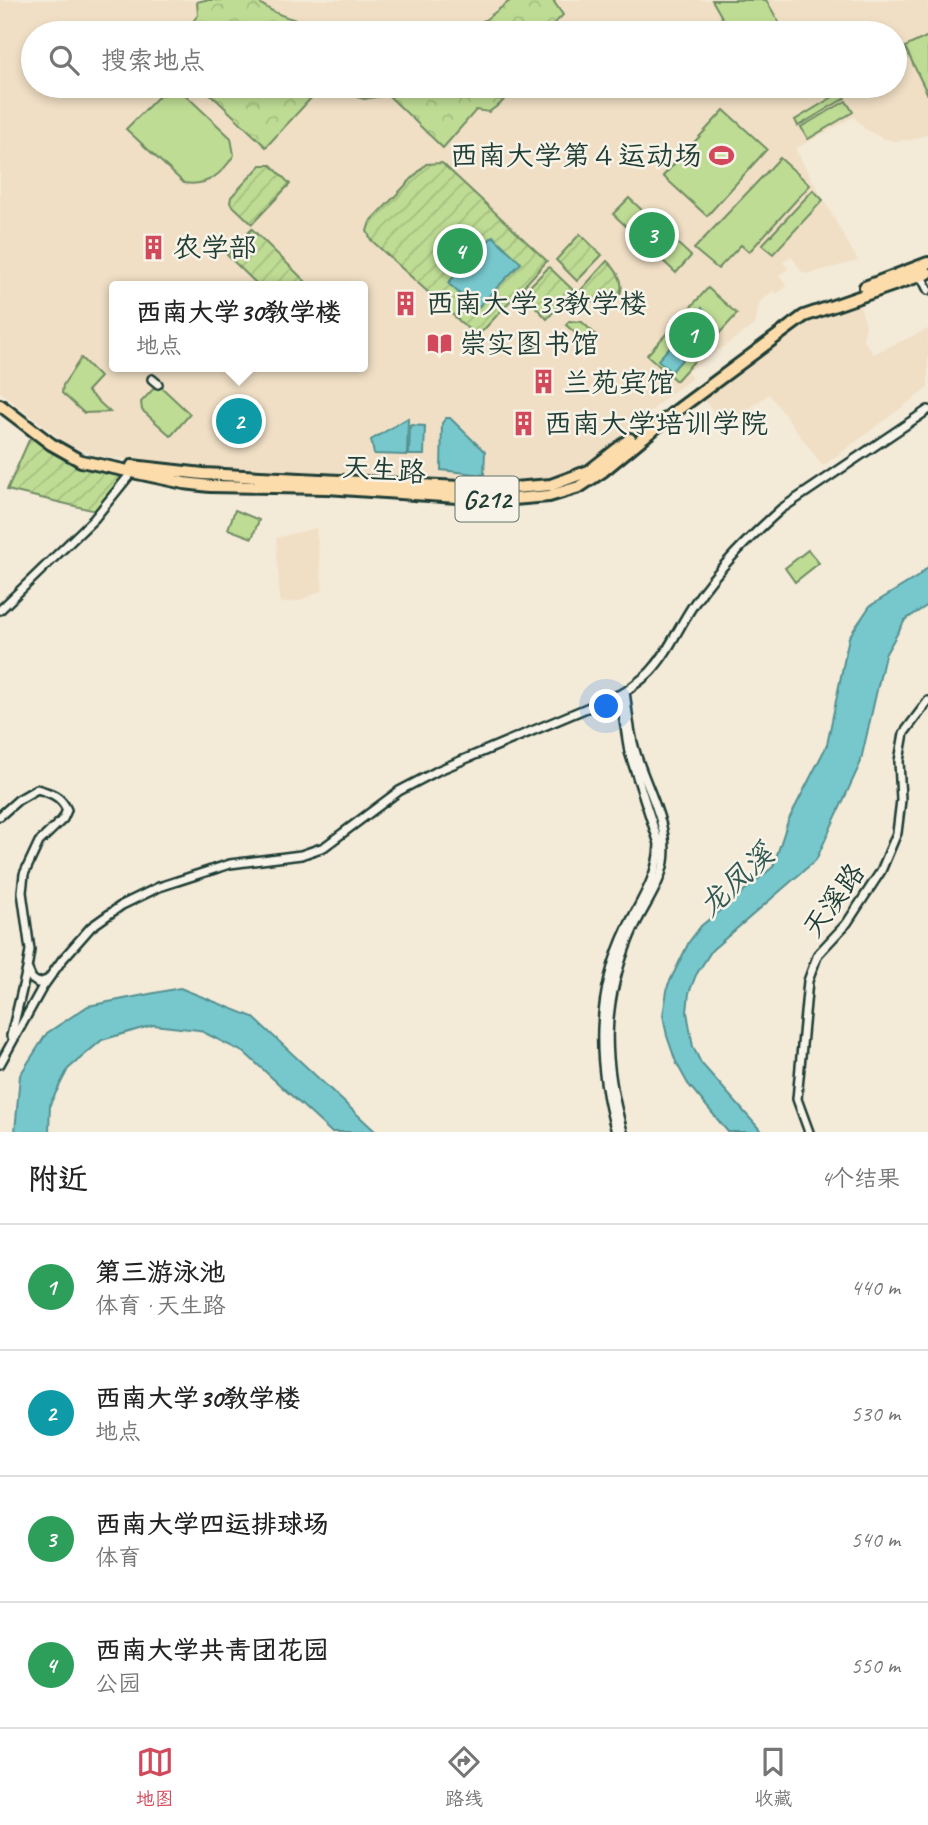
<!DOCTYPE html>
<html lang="zh">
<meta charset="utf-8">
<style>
body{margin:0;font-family:Caveat,"LXGW WenKai TC",sans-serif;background:#f2f2f2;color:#222}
.you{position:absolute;left:607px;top:707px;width:24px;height:24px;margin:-18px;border:5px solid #fff;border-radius:50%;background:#1a73e8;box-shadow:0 0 0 10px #1a73e833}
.badge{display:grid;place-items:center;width:46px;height:46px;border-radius:50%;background:#d1495b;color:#fff;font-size:23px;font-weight:700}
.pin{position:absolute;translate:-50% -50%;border:4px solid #fff;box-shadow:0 2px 7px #0006}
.popup{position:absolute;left:109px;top:281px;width:259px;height:91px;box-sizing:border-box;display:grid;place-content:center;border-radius:7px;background:#fff;filter:drop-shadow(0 2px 5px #0005);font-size:23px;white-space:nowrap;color:#767676}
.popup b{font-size:26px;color:#222}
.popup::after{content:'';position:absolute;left:50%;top:100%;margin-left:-14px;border:14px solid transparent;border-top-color:#fff}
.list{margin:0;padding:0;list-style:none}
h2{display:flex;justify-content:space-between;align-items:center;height:91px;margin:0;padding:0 28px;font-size:30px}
h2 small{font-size:23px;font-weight:400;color:#767676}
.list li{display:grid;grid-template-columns:46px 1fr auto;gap:21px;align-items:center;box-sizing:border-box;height:126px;padding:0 28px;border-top:2px solid #e0e0e0}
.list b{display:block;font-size:26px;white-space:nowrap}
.list p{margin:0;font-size:23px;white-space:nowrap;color:#767676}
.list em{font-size:23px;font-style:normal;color:#767676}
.icon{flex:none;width:38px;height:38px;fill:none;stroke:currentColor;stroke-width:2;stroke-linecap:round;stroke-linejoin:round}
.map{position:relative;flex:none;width:928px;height:1132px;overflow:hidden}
.search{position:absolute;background:#fff;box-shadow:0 4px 10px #0003;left:21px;right:21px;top:21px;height:77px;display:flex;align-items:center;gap:18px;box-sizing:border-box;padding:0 24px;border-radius:38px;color:#767676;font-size:26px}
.sheet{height:595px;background:#fff}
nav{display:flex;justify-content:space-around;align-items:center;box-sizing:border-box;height:98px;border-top:2px solid #e0e0e0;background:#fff;font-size:19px;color:#767676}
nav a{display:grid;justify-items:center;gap:4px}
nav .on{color:#d1495b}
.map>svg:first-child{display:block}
.built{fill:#f0dfc5;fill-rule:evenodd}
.grass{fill:#bfdc94;stroke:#6f8c64;stroke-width:2}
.forest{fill:url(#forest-crowns);stroke:#6f8c64;stroke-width:2}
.garden{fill:url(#garden-furrows);stroke:#6f8c64;stroke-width:2}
.water{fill:#77c8cd;stroke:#549090;stroke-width:2}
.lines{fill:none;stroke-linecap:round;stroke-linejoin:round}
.minor-casing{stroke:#1f3d34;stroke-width:12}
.highway-casing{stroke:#1f3d34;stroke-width:16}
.minor{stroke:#f7f3e8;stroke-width:7}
.highway{stroke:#fddcac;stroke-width:10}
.labels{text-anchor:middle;stroke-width:5;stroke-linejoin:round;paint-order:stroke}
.shield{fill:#f7f3e8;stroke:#60746a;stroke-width:2}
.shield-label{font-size:26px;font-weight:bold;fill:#1f3d34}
.poi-label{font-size:28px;fill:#1f3d34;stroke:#f7f3e8;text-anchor:start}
.street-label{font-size:28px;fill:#1f3d34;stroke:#f7f3e8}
.water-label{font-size:30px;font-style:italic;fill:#315953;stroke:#f7f3e8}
</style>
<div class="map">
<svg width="928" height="1132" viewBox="0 0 928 1132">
<defs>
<pattern id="forest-crowns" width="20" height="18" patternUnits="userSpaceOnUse" patternTransform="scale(1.75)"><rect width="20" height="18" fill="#bfdc94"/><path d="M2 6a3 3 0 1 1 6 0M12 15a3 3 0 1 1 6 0" fill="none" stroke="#a4be80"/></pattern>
<pattern id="garden-furrows" width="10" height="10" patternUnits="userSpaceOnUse" patternTransform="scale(1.75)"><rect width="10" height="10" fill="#bfdc94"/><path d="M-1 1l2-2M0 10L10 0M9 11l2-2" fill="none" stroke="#a4be80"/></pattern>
</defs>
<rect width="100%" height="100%" fill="#f4ead8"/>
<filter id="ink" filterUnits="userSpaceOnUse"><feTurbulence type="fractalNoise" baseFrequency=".0143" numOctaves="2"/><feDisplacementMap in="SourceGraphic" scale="14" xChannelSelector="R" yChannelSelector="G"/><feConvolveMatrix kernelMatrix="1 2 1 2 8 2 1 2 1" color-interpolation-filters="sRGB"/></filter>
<g filter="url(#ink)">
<!-- built -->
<path class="built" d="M0 0H928V134L911 140 894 141 882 138 865 129 854 117 795 149 858 261 807 274 802 272 791 256 783 262 788 269 779 275 787 286 777 294 773 291 759 303 756 322 750 328 687 372 692 378 663 400 615 445 565 476 513 484 191 468 93 455 67 444 0 392ZM33 33H895V86H33ZM115 286H363V367H115Z
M858 300 866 325 863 339 873 354 928 329V388L823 466 769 394 726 426 703 399 807 318Z
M316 528 323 590 299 601 280 603 276 538Z"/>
<!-- grass -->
<path class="grass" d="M712 0H766L784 31 781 33H731Z
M928 36V95L905 47Z
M169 86H176L231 138 234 155C222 174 207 187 184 183L126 129Z
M841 92 845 98 798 126 795 120Z
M846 101 853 112 808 139 801 127Z
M724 110 767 149 707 216 663 176Z
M780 158 810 185 749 252 741 245 718 269 694 249Z
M813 190 823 200 773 254 762 245Z
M629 198 691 256 676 273 613 214Z
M708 288 737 314 676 381 647 355Z
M569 321 582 322 595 334V342L584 341 566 325Z
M81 358 100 377 87 391 110 412 84 413 62 393 63 385Z
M158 384 190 414 171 436 142 410 141 402Z
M235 510 259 520 252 538 228 529Z
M808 550 819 563 795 582 785 568Z"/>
<!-- forest -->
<path class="forest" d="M205 0H256C275 16 296 21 321 24L323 33H184L198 15 197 2Z
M511 0H555L554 2 563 15 545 33H457L485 20Z
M202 86H320L314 95 266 147Z
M332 86H517L500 104 489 112 476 110 443 148 388 95 364 99 330 89Z"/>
<!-- garden -->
<path class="garden" d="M442 163 547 261 477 337 371 240 367 231 370 222 426 164Z
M261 165H271L290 184 252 224 230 203 231 197Z
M252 229 310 286H259L257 284 227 255Z
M580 234 602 255 577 281 556 260Z
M607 261C628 280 625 295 606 314L581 290Z
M549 267 573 290 547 319 529 300 528 288Z
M33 431 67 454 132 472 100 512 7 490Z"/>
<!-- water -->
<path class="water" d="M493 236 521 263 476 309 448 283Z
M702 308 716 321 701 338 686 324Z
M687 328 700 340 671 372 658 360Z
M408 418 407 455 374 454 371 440Z
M446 418H450L485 452 484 475 441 470 442 423Z
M410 425 425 426 424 455H409Z
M928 567V605L905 620 885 655 860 764 816 860 712 950 696 975 689 993 687 1012 693 1047 701 1063 762 1132H728L688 1084 676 1062 667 1036 663 1015 668 985 689 942 701 926 773 867 788 821 827 745 849 637 870 606 917 577Z
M180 988 253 1017 376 1132H331L245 1053 199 1030 153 1025 102 1040 68 1069 50 1104 49 1132H15L20 1075 47 1033 88 1006Z"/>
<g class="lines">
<defs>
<path id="minor" d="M919 272 928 290
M152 379 158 384
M0 610 94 519 132 472
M0 816 18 800 37 789C51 793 61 796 67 810L63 819 39 842 24 874 22 892 30 950 27 969 11 1036
M28 970 32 979 38 983 47 980
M0 1064 42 988 62 960 91 927 122 905 159 887 230 864 301 855 324 847 399 791 439 770 625 692C634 685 643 679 650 672 669 652 679 626 694 604 718 568 749 538 781 509L928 410
M616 1132C596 1062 595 995 627 928 641 900 658 877 659 844L629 752 620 695
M623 1132C603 1060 601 1005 631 934 641 910 659 889 664 862 670 824 645 786 635 750 629 731 628 711 625 692
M809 1132 797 1099 808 981 818 954 847 923 881 871 897 833 901 800 899 761 904 733 928 701"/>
<path id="highway" d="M865 287 928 263
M0 405 51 444 81 461 184 483 210 486 327 488 501 500 549 496 579 487 603 471 672 414 804 316 928 273
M132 466 203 474 500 489 551 485 589 471 630 439"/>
</defs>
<!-- minor casing -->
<use href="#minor" class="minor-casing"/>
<!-- highway casing -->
<use href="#highway" class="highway-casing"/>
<!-- minor -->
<use href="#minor" class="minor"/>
<!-- highway -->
<use href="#highway" class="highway"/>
</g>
</g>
<!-- icons -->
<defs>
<symbol id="stadium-bare" viewBox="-9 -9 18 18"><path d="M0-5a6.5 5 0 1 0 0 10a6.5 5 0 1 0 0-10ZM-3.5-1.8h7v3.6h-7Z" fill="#d1495b" stroke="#f7f3e8" stroke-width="2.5" paint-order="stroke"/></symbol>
<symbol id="building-bare" viewBox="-9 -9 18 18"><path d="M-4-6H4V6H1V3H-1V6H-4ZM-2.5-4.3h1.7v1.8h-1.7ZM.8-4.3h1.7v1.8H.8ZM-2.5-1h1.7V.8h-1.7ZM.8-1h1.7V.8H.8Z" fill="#d1495b" stroke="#f7f3e8" stroke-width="2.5" paint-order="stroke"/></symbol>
<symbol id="library-bare" viewBox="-9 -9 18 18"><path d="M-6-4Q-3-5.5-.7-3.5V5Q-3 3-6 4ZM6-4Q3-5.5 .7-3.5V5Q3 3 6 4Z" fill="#d1495b" stroke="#f7f3e8" stroke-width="2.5" paint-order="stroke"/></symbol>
</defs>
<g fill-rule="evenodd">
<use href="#stadium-bare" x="704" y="138" width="35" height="35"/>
<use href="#building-bare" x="136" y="230" width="35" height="35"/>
<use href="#building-bare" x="388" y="286" width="35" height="35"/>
<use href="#library-bare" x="422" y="326" width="35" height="35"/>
<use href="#building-bare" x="526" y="364" width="35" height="35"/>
<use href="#building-bare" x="506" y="406" width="35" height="35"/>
</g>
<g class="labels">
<!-- shield labels -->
<rect class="shield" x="455.5" y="476.5" width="63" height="45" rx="5"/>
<g class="shield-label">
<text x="487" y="508">G212</text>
</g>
<!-- poi labels -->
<g class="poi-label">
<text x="702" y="165" text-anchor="end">西南大学第４运动场</text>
<text x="173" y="257">农学部</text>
<text x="426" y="313">西南大学33教学楼</text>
<text x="459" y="353">崇实图书馆</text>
<text x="563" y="392">兰苑宾馆</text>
<text x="544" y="433">西南大学培训学院</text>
</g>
<!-- street labels -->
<g class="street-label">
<text transform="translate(384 469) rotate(4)" y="10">天生路</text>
<text transform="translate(833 900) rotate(-54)" y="10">天溪路</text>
</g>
<!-- water labels -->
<g class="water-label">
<text transform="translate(736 880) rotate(-43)" y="10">龙凤溪</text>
</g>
</g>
</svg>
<div class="you"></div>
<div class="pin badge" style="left:692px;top:335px;background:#2e9e5b">1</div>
<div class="pin badge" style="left:239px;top:421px;background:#0f9aa8">2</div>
<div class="popup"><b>西南大学30教学楼</b>地点</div>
<div class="pin badge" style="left:652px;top:235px;background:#2e9e5b">3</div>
<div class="pin badge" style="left:460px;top:251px;background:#2e9e5b">4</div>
<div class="search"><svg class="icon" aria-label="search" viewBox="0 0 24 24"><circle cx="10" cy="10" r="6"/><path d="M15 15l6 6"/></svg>搜索地点</div>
</div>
<section class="sheet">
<h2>附近<small>4个结果</small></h2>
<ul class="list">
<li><span class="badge" style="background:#2e9e5b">1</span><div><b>第三游泳池</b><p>体育 · 天生路</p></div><em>440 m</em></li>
<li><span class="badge" style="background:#0f9aa8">2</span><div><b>西南大学30教学楼</b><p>地点</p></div><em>530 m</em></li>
<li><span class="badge" style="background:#2e9e5b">3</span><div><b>西南大学四运排球场</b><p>体育</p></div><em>540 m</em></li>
<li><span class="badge" style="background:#2e9e5b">4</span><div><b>西南大学共青团花园</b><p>公园</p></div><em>550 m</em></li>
</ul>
</section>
<nav>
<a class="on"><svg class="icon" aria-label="map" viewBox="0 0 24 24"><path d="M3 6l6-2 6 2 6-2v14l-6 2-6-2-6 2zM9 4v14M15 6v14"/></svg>地图</a>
<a><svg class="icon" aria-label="directions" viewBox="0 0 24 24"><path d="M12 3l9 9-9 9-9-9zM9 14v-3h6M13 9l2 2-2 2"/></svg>路线</a>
<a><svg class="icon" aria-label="saved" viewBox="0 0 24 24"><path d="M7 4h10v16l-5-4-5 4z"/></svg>收藏</a>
</nav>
